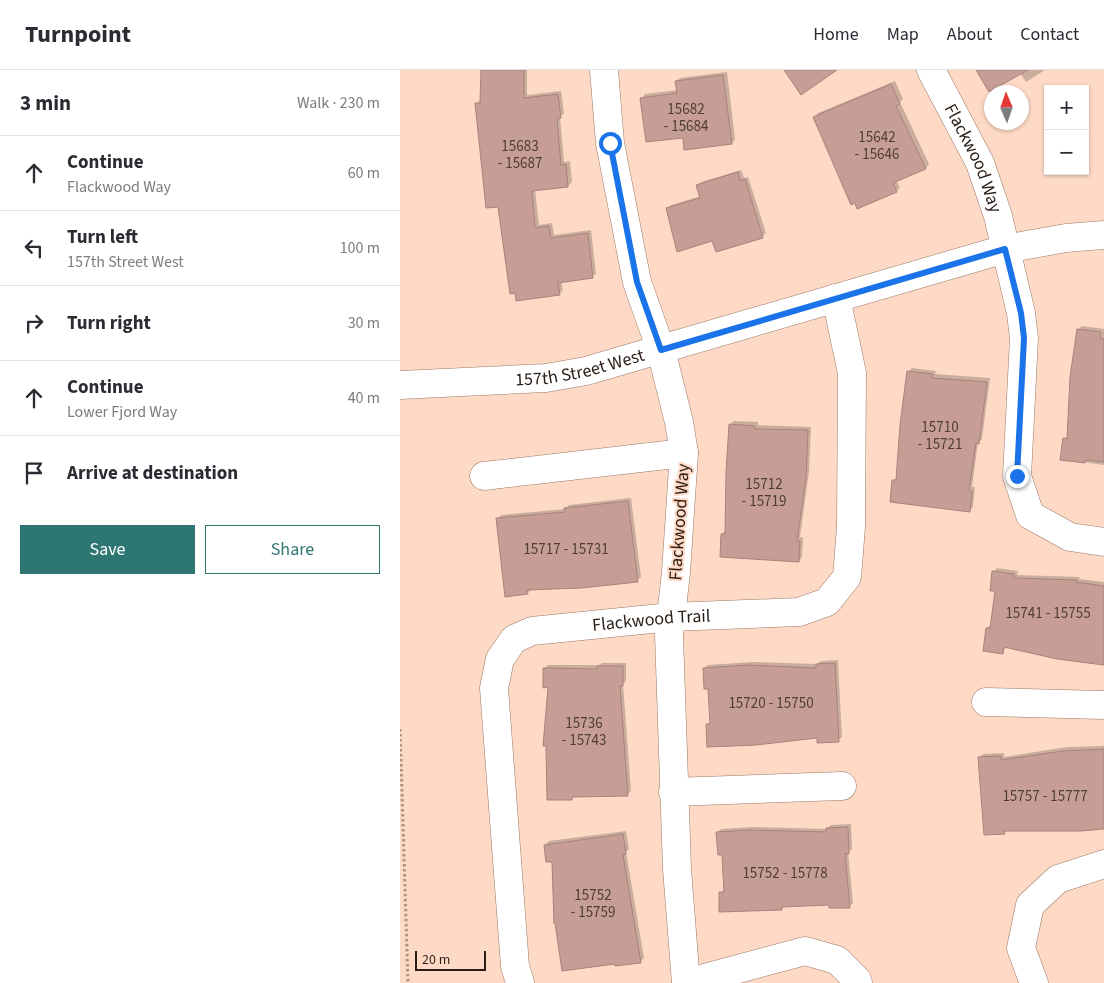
<!DOCTYPE html>
<meta charset="utf-8">
<style>
body{margin:0;font-family:"Source Sans 3",sans-serif;background:#f2f2f3;color:#2b2b33}
.controls{position:absolute;right:15px;top:15px;display:grid;overflow:hidden;border-radius:0px;box-shadow:0 1px 4px #0004}
.controls button{width:45px;height:45px;display:grid;place-items:center;padding:0;border:0;border-bottom:1px solid #e1e1e2;background:#fff;color:#2b2b33;font:25px sans-serif}
.compass{position:absolute;left:584px;top:15px;width:45px;height:45px;border-radius:50%;background:#fff;box-shadow:0 1px 4px #0004;rotate:358deg}
.scale{position:absolute;left:15px;bottom:12px;width:71px;box-sizing:border-box;padding-left:5px;border:2px solid #2a1d15;border-top:0;font-size:14px;line-height:18px;white-space:nowrap;color:#2a1d15;-webkit-text-stroke:4px #fed9c5;paint-order:stroke}
.stop{position:absolute;width:15px;height:15px;margin:-11px;border:4px solid #1a73e8;border-radius:50%;background:#fff}
.stop.end{background:#1a73e8;border-color:#fff;box-shadow:0 1px 5px #0008}
.list{margin:0;padding:0;list-style:none}
h2{display:flex;justify-content:space-between;align-items:center;height:65px;margin:0;padding:0 20px;font-size:21px}
h2 small{font-size:16px;font-weight:400;color:#7c7c81}
.list li{display:grid;grid-template-columns:32px 1fr auto;gap:15px;align-items:center;box-sizing:border-box;height:75px;padding:0 20px;border-top:1px solid #e1e1e2}
.list b{display:block;font-size:19px;white-space:nowrap}
.list p{margin:0;font-size:16px;white-space:nowrap;color:#7c7c81}
.list em{font-size:16px;font-style:normal;color:#7c7c81}
.actions{display:flex;gap:10px;padding:15px 20px}
.actions a{flex:1;padding:11px 0;border:1px solid #2d7672;border-radius:0px;text-align:center;font-size:18px;color:#2d7672}
.actions .main{background:#2d7672;color:#fff}
.icon{flex:none;width:28px;height:28px;fill:none;stroke:currentColor;stroke-width:2;stroke-linecap:round;stroke-linejoin:round}
.map{position:relative;flex:none;width:704px;height:913px;overflow:hidden}
header{display:flex;align-items:center;gap:30px;box-sizing:border-box;height:70px;padding:0 25px;background:#fff;border-bottom:1px solid #e1e1e2}
header strong{font-size:24px}
nav{display:flex;gap:28px;margin-inline-start:auto;font-size:18px}
main{display:flex}
aside{flex:1;background:#fff}
.map>svg:first-child{display:block}
.shadow{fill:#0003}
.building{fill:#c69e95;stroke:#a9827b}
.lines{fill:none;stroke-linecap:round;stroke-linejoin:round}
.minor-casing{stroke:#9a7966;stroke-width:29}
.path{stroke:#ae9283;stroke-width:3;stroke-dasharray:2.5 2.5;stroke-linecap:butt}
.minor{stroke:#fff;stroke-width:28}
.route{stroke:#1a73e8;stroke-width:6}
.labels{text-anchor:middle;stroke-width:4;stroke-linejoin:round;paint-order:stroke}
.number-label{font-size:15px;fill:#513d35}
.street-label{font-size:18px;fill:#2a1d15;stroke:#fed9c5}
</style>
<header>
<strong>Turnpoint</strong>
<nav><a>Home</a><a>Map</a><a>About</a><a>Contact</a></nav>
</header>
<main>
<aside>
<h2>3 min<small>Walk · 230 m</small></h2>
<ul class="list">
<li><svg class="icon" aria-label="ahead" viewBox="0 0 24 24"><path d="M12 20V5M6 11l6-6 6 6"/></svg><div><b>Continue</b><p>Flackwood Way</p></div><em>60 m</em></li>
<li><svg class="icon" aria-label="left" viewBox="0 0 24 24"><path d="M17 20v-9H6M10 6l-5 5 5 5"/></svg><div><b>Turn left</b><p>157th Street West</p></div><em>100 m</em></li>
<li><svg class="icon" aria-label="right" viewBox="0 0 24 24"><path d="M7 20v-9h11M14 6l5 5-5 5"/></svg><div><b>Turn right</b></div><em>30 m</em></li>
<li><svg class="icon" aria-label="ahead" viewBox="0 0 24 24"><path d="M12 20V5M6 11l6-6 6 6"/></svg><div><b>Continue</b><p>Lower Fjord Way</p></div><em>40 m</em></li>
<li><svg class="icon" aria-label="arrive" viewBox="0 0 24 24"><path d="M6 21V4h12l-3 4 3 4H6"/></svg><div><b>Arrive at destination</b></div></li>
</ul>
<div class="actions"><a class="main">Save</a><a>Share</a></div>
</aside>
<div class="map">
<svg width="704" height="913" viewBox="0 0 704 913">
<rect width="100%" height="100%" fill="#fed9c5"/>
<!-- shadow -->
<path class="shadow" d="M82 0H127V25L161 21 164 43 160 47 164 92 170 91 172 112 168 116 135 119 139 155 152 153 154 165 191 160 196 204 192 207 161 212 163 220 159 224 116 222 77 34 80 30Z
M578 0H645L626 12 620 3Z
M327 2 335 69 332 73 284 66 242 28 245 24 278 20 276 11 280 8Z
M495 11 503 29 500 32 529 94 526 98 496 110 500 118 496 121 415 47 418 43Z
M341 100 344 108 348 107 366 163 362 167 313 170 267 139 271 135 301 126 297 116 301 112Z
M682 256 704 259V395L661 389 664 369 668 365 678 260Z
M512 298 536 301 535 304 590 308 582 369 578 372 572 417H575L573 437 569 441 494 411 498 406 508 302Z
M334 351 358 352V355L411 357 409 402 400 467 403 468 402 487 399 491 322 464 326 460 330 355Z
M231 428 241 507 237 510 131 520 127 523 98 449 101 445 166 439 169 435Z
M597 498 618 501 617 505 680 507 679 509 704 512V594L606 577 602 582 587 558 591 555 596 520 593 502Z
M438 590 442 667 438 670 418 666 307 655 311 651 310 618 304 598 308 595 352 592 417 594 421 591Z
M202 593H226V611L223 614 231 721 227 725H176L172 729 149 616 144 599 148 595H199Z
M704 676V758L608 759 604 763 579 688 583 684 604 683V687L667 677Z
M451 754 452 779 448 782 453 833 450 836 430 833 384 836 381 839 320 823 325 819 323 783 318 762 321 759 353 757 427 759 431 755Z
M226 761 229 779 226 782 244 888 240 892 154 790 145 775 149 771Z"/>
<!-- building -->
<path class="building" d="M81 0H124V28L158 24 161 48 157 49 161 95 166 94 168 117 132 121 135 158 149 156 151 168 188 163 193 208 158 213 160 225 116 231 115 223 110 224 98 137 86 138 75 33H80Z
M384 0H437L401 25Z
M576 0H628L589 22Z
M323 5 332 74 284 80 283 68 246 72 240 28 277 23 275 11Z
M491 14 500 34 496 36 526 99 493 113 497 122 457 139 455 133 451 135 413 47Z
M338 102 340 111 345 109 363 168 316 182 312 171 277 182 266 138 300 128 296 115Z
M677 259 701 262 700 268 704 269V392L686 390 685 393 660 390 663 368 667 369 670 307Z
M507 301 533 304 532 308 587 312 579 374 576 373 569 420 572 421 570 442 490 432 492 410H496L500 355Z
M329 354 355 356V359L408 360 406 407 397 471H400L399 492 320 487 321 464H325L326 402Z
M228 431 238 512 181 518 127 520 128 524 105 527 96 448 165 442 164 438Z
M592 501 614 504V508L677 510 676 512 704 516V595L657 589 604 577 603 584 583 581 586 558H590L595 521H590Z
M435 593 439 672 417 673V668L356 675 307 677 306 654H310L308 619H304L303 598 348 595 416 598V594Z
M197 596H223V616H220L228 726 172 727V730H147L146 676H143L148 617 143 618V598L197 599Z
M704 679V759L681 761H604L605 764 584 765 578 687 601 686V690L663 681Z
M448 757 449 784H445L450 838H429V835L382 837V840L319 842V822H324L322 785H318L316 762 349 760 426 762V758Z
M223 764 226 784 223 785 241 893 215 896V894L162 901 155 853 154 854 152 792H146L144 775Z"/>
<g class="lines">
<defs>
<g id="minor">
<path d="M204 0 210 73 237 212 261 280 279 352 284 383 276 502 269 565 277 799 286 913"/>
<path id="s1" d="M531 0 580 93 598 146 621 243 624 268 617 406 630 445 670 467 704 472"/>
<path id="s2" d="M0 315 146 308 186 301 605 179 666 168 704 165"/>
<path d="M84 406 284 383"/>
<path d="M586 632 704 635"/>
<path d="M273 722 442 716"/>
<path id="s3" d="M120 913 115 896 94 618 100 589 114 569 132 561 271 547 399 542 427 532 447 507 451 457 452 303 436 228"/>
<path d="M286 913 405 881 437 890 457 910 458 913"/>
<path d="M634 913 621 878 630 835 658 809 704 794"/>
</g>
</defs>
<!-- minor casing -->
<use href="#minor" class="minor-casing"/>
<!-- path -->
<path class="path" d="M0 659 8 913"/>
<!-- minor -->
<use href="#minor" class="minor"/>
</g>
<g class="lines">
<!-- route -->
<path class="route" d="M210 73 237 212 261 280 605 179 621 243 624 268 617 406"/>
</g>
<g class="labels">
<!-- number labels -->
<g class="number-label">
<text x="286" y="44">15682<tspan x="286" dy="17">- 15684</tspan></text>
<text x="477" y="72">15642<tspan x="477" dy="17">- 15646</tspan></text>
<text x="120" y="81">15683<tspan x="120" dy="17">- 15687</tspan></text>
<text x="540" y="362">15710<tspan x="540" dy="17">- 15721</tspan></text>
<text x="364" y="419">15712<tspan x="364" dy="17">- 15719</tspan></text>
<text x="166" y="484">15717 - 15731</text>
<text x="648" y="548">15741 - 15755</text>
<text x="371" y="638">15720 - 15750</text>
<text x="184" y="658">15736<tspan x="184" dy="17">- 15743</tspan></text>
<text x="645" y="731">15757 - 15777</text>
<text x="385" y="808">15752 - 15778</text>
<text x="193" y="830">15752<tspan x="193" dy="17">- 15759</tspan></text>
</g>
<!-- street labels -->
<g class="street-label">
<text dy="6" stroke="none"><textPath href="#s1" startOffset="98">Flackwood Way</textPath></text>
<text dy="6" stroke="none"><textPath href="#s2" startOffset="181">157th Street West</textPath></text>
<text transform="translate(279 452) rotate(-86)" y="6">Flackwood Way</text>
<text dy="6" stroke="none"><textPath href="#s3" startOffset="490">Flackwood Trail</textPath></text>
</g>
</g>
</svg>
<div class="controls">
<button>+</button>
<button>−</button>
</div>
<svg class="compass" viewBox="-18 -18 36 36"><path d="M0-13l5 13h-10z" fill="#e53935"/><path d="M0 13l5-13h-10z" fill="#7c7c81"/></svg>
<div class="scale">20 m</div>
<div class="stop" style="left:210px;top:73px"></div>
<div class="stop end" style="left:617px;top:406px"></div>
</div>
</main>
